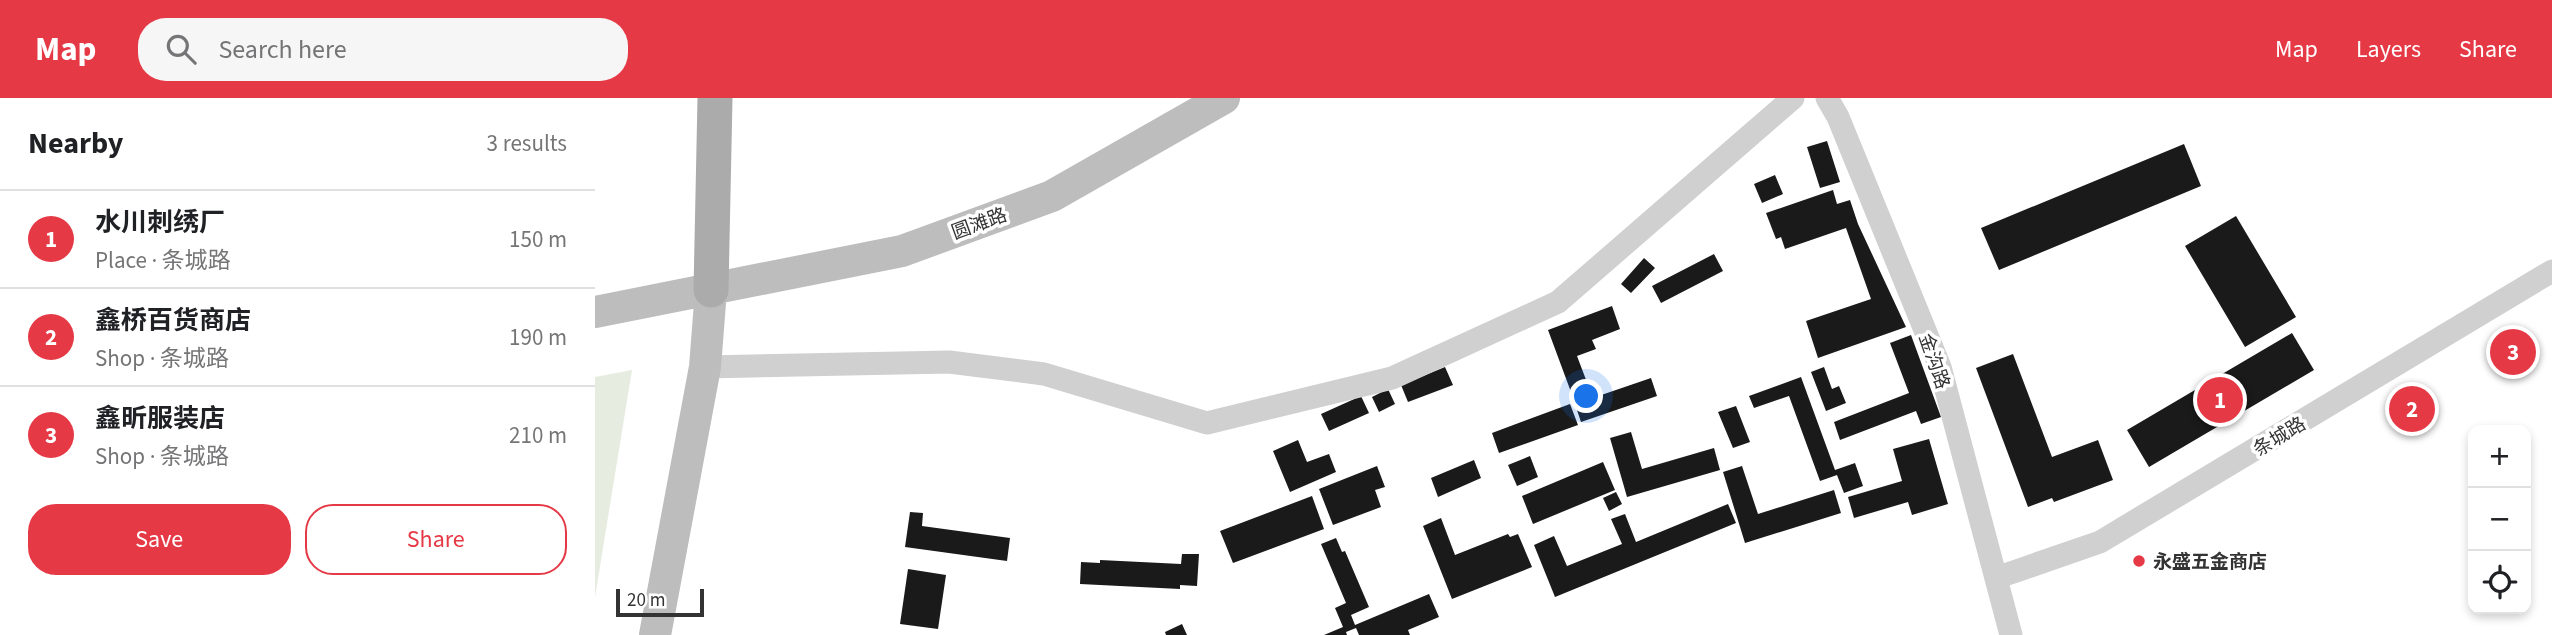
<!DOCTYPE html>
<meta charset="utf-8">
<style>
body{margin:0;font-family:"Source Sans 3","Noto Sans SC",sans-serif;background:#f6f6f6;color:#202124}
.controls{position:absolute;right:21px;bottom:21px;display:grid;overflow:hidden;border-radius:14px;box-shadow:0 4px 10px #0003}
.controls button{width:63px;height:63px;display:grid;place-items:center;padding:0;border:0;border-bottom:2px solid #e0e0e0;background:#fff;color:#202124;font:35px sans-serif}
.scale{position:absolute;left:21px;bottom:18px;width:88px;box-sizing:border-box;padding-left:7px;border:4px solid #333;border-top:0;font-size:19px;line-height:24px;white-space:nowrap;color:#333;-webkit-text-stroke:5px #fff;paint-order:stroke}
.you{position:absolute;left:992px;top:299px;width:24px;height:24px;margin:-18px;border:5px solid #fff;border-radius:50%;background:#1a73e8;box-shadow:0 0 0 10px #1a73e833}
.badge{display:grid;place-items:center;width:46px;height:46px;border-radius:50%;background:#e63946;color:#fff;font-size:23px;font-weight:700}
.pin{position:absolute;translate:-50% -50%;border:4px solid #fff;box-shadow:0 2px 7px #0006}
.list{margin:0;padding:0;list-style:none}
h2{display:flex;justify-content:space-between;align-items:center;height:91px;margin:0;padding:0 28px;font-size:30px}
h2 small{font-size:23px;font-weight:400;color:#757577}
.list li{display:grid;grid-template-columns:46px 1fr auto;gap:21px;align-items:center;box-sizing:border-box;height:98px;padding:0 28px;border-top:2px solid #e0e0e0}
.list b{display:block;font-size:26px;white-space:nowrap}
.list p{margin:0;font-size:23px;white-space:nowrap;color:#757577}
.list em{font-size:23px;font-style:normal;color:#757577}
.actions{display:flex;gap:14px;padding:21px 28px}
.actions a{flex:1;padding:16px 0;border:2px solid #e63946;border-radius:28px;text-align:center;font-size:24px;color:#e63946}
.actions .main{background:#e63946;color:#fff}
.icon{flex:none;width:38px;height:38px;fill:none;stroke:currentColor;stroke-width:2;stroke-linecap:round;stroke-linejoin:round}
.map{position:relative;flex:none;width:1957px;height:537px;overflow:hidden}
header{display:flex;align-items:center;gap:42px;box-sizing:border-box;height:98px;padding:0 35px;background:#e63946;color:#fff}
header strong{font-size:33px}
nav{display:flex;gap:38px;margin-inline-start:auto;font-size:24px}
.search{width:490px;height:63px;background:#f6f6f6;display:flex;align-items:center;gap:18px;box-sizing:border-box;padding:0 24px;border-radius:28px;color:#757577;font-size:26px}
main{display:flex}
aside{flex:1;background:#fff}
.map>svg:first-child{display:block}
.green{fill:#e6ecdf}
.building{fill:#1a1a1a}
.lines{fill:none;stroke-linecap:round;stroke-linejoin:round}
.minor{stroke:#d0d0d0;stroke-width:23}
.secondary{stroke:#bdbdbd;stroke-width:32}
.primary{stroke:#ababab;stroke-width:35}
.poi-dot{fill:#e63946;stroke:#fff;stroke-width:2.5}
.labels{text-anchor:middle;stroke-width:7;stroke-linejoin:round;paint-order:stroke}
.street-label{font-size:19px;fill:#333;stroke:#fff}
.poi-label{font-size:19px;font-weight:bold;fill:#333;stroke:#fff;text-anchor:start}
</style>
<header>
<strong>Map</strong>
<div class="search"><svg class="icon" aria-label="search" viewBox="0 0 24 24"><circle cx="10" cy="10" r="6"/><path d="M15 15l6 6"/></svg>Search here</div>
<nav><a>Map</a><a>Layers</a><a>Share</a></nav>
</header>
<main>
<aside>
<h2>Nearby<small>3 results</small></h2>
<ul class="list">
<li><span class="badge">1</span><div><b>水川刺绣厂</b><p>Place · 条城路</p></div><em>150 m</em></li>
<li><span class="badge">2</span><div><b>鑫桥百货商店</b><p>Shop · 条城路</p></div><em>190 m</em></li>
<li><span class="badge">3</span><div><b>鑫昕服装店</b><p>Shop · 条城路</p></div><em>210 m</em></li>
</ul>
<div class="actions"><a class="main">Save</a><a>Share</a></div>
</aside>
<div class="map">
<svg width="1957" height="537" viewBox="0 0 1957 537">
<rect width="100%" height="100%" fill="#fff"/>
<!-- green -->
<path class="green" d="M37 272 0 499V279Z"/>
<!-- building -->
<path class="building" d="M1232 43 1245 84 1225 90 1212 49Z
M1589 46 1606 88 1404 172 1386 130Z
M1180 77 1188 96 1167 105 1159 86Z
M1238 92 1242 106 1255 102 1263 126 1311 229 1223 260 1211 223 1276 201 1251 130 1190 151 1186 139 1181 141 1171 115Z
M1641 118 1701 219 1650 249 1590 148Z
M1119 156 1128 173 1066 205 1057 188Z
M1049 160 1060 170 1036 195 1026 186Z
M1017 208 1025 231 997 242 1001 251 982 258 993 287 976 294 953 232Z
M1697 235 1719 272 1554 369 1532 332Z
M1316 237 1346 319 1326 326 1321 313 1245 342 1239 324 1314 295 1295 245Z
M1418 256 1457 359 1503 342 1518 382 1459 404 1457 400 1433 409 1381 270Z
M850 269 858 287 813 304 806 287Z
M1229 269 1237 291 1244 288 1251 305 1231 313 1216 274Z
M1206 279 1240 372 1260 365 1268 388 1249 395 1242 377 1225 383 1194 298 1159 310 1154 298Z
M1056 280 1062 298 986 324 980 306Z
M793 291 800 306 784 314 777 299Z
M766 298 774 315 734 333 726 316Z
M975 306 983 327 904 355 897 335Z
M1141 308 1155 344 1138 350 1123 314Z
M1036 334 1047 371 1119 350 1125 372 1032 399 1015 340Z
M1334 341 1353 406 1317 417 1313 404 1259 420 1253 399 1307 383 1298 351Z
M703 342 712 364 734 356 741 374 695 394 678 353Z
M935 358 943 379 922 388 913 367Z
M879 362 886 380 843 399 836 380Z
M1008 364 1020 392 938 426 927 398Z
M782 368 790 389 780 392 786 409 738 427 724 391Z
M1147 368 1163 416 1239 392 1246 415 1150 445 1128 374Z
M1021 394 1027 406 1014 413 1008 400Z
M717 398 729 431 638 465 625 433Z
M1133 406 1141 425 960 499 939 447 959 438 972 468 1027 446 1016 421 1030 416 1041 444Z
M315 414 328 415 327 428 415 440 412 463 310 449Z
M846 420 860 457 913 436 915 439 923 436 937 469 857 501 828 428Z
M741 440 747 454 750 453 774 509 756 517 760 527 834 496 844 519 813 532 815 537H764L761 530 751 534 752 537H729L748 529 740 510 751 505 726 446Z
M587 456H604L602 488 585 487V491L485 486 486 464 505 465V462L586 466Z
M313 471 351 477 343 531 305 526Z
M587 526 592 537H571L570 534Z"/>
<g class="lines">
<!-- minor -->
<path class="minor" d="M1232 0 1243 19 1345 269 1416 537
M110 269 354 264 449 276 612 325 797 280 963 204 1198 0
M1401 480 1505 444 1957 173"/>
<!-- secondary -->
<path class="secondary" d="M0 214 307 153 457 98 629 0
M60 537 110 269 116 192"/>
<!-- primary -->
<path class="primary" d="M116 192 120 0"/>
</g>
<!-- markers -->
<circle class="poi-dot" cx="1544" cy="463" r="7"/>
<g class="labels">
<!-- street labels -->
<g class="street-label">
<text transform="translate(384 125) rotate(-20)" y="7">圆滩路</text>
<text transform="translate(1340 263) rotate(71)" y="7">金沟路</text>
<text transform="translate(1684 338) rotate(-31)" y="7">条城路</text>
</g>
<!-- poi labels -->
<g class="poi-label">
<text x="1558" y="470">永盛五金商店</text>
</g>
</g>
</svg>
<div class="controls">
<button>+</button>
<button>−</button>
<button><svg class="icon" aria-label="locate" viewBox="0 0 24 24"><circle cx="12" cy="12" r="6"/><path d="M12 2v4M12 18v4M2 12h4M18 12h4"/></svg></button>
</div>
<div class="scale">20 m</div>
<div class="you"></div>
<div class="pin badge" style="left:1625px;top:302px">1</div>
<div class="pin badge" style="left:1817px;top:311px">2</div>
<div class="pin badge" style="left:1918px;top:254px">3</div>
</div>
</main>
